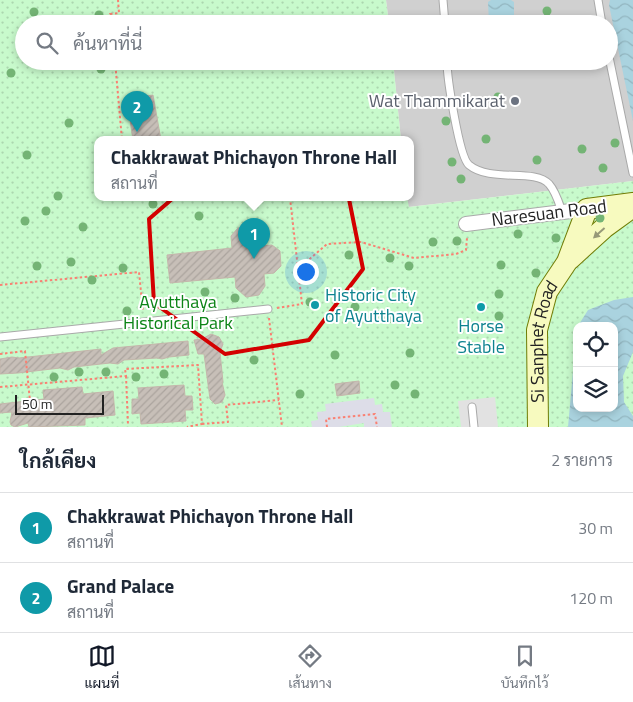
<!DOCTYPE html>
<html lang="th">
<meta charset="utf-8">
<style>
body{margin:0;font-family:"Titillium Web",Sarabun,sans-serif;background:#f6f6f7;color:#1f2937}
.controls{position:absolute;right:15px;bottom:15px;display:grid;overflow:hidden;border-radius:10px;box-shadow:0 2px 8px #0003}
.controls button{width:45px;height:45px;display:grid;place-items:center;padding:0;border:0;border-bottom:1px solid #e0e1e3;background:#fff;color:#1f2937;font:25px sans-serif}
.scale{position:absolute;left:15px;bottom:12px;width:89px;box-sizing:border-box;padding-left:5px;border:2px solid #222;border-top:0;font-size:14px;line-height:18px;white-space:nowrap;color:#222;-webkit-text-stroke:4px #fff;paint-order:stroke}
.you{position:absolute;left:305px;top:271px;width:18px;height:18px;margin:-12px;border:4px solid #fff;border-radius:50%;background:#1a73e8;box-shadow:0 0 0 8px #1a73e833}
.badge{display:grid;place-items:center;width:32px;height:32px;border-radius:50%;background:#111827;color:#fff;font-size:16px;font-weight:700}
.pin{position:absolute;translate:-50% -41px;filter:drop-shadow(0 1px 2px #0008)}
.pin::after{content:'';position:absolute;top:26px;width:18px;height:15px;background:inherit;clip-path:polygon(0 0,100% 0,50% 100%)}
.popup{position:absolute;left:94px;top:136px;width:320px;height:65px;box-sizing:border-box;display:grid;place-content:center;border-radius:10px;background:#fff;filter:drop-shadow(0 1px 4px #0005);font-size:16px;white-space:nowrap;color:#747a83}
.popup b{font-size:19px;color:#1f2937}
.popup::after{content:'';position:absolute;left:50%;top:100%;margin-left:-10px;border:10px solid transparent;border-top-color:#fff}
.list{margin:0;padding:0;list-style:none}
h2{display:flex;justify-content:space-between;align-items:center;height:65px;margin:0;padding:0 20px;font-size:21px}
h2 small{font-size:16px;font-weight:400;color:#747a83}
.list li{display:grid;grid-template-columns:32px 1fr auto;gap:15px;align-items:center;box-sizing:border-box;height:70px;padding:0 20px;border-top:1px solid #e0e1e3}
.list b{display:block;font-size:19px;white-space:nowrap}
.list p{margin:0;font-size:16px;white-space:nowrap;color:#747a83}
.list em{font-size:16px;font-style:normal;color:#747a83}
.icon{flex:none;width:28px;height:28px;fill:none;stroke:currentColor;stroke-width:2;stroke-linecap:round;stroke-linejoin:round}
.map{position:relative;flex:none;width:633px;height:427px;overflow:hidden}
.search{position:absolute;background:#fff;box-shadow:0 2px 8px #0003;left:15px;right:15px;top:15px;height:55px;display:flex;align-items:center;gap:12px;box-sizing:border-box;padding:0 18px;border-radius:28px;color:#747a83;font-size:19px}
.sheet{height:205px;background:#fff}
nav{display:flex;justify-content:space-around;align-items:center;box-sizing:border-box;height:70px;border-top:1px solid #e0e1e3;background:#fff;font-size:14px;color:#747a83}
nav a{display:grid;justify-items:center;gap:2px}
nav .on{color:#111827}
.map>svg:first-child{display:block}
.religious{fill:#d0d0d0}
.park{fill:url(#park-dots);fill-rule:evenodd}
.parking{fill:#e2e2e2}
.plaza{fill:#dddde8}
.water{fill:url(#water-waves)}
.building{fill:url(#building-hatch);stroke:#c4b6ab}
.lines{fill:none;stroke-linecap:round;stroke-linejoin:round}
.lane-casing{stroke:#a9a9a9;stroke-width:9}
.street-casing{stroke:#a9a9a9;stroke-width:16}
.secondary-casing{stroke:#707d05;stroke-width:22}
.path{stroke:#fa8072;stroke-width:2;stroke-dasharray:2.5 2.5;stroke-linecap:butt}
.lane{stroke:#fff;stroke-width:7}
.street{stroke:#fff;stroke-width:14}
.secondary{stroke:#f7fabf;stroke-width:20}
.tree{fill:#74b475}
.oneway{fill:#979978}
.marked{fill:none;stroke:#d40000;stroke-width:4;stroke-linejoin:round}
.worship-dot{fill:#6b7280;stroke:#fff;stroke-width:2}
.culture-dot{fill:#0f9aa8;stroke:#fff;stroke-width:2}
.labels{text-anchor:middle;stroke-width:4;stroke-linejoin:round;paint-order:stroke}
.worship-label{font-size:18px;fill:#5b616d;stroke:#fff;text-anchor:end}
.street-label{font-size:18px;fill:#222;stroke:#fff}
.culture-label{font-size:18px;fill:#0d838f;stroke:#fff;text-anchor:start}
.park-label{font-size:18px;fill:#0c8416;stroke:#fff}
</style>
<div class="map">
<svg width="633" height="427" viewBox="0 0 633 427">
<defs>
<pattern id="park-dots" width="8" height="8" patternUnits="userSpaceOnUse" patternTransform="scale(1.25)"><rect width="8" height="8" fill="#c8facc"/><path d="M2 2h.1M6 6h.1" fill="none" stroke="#acd6af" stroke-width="1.8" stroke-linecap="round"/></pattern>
<pattern id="water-waves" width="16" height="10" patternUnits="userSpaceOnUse" patternTransform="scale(1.25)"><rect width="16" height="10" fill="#aad3df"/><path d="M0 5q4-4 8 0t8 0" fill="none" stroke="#92b5bf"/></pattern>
<pattern id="building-hatch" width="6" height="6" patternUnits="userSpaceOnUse" patternTransform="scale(1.25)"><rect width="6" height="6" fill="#c7bfb8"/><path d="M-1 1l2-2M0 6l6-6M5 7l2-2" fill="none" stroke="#aba49e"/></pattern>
</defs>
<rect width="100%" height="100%" fill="#f2efe9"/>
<!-- religious -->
<path class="religious" d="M386 0H633V181L408 207 407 198H410V140H401L393 61H609V24H389Z"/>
<!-- park -->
<path class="park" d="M0 0H386L389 24H24V61H393L401 140H98V198H407L409 207 633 181V427H0ZM577 326H614V408H577Z"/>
<!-- parking -->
<path class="parking" d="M495 397 498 427H461L458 401Z"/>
<!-- plaza -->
<path class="plaza" d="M374 398 375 405 382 404 383 412H390L392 427H364V423L339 427H312L311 421 318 420 317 412 326 411 325 404Z"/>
<!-- water -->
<path class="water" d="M491 0H511L514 2V24H489L488 2Z
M610 0H633V121L609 5Z
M633 297V352L623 376 624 402 633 416V427H568L577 327V408H614V326H578L588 310 614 300Z"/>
<!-- building -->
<path class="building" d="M153 95 161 140H133L127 99Z
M253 227 260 233 261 246 272 245 280 251 281 266 274 273 264 274 265 286 259 295 246 297 236 288 235 277 170 283 167 255 232 248 231 236 238 228Z
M211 334 219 337 223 344 220 352 223 382H222L225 395 222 402 219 403 215 404 210 399 204 354H198L194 340 202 339Z
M188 341 189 355 169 357 162 359 157 358 124 360 118 364 110 363 74 367 68 370 60 368 18 373 0 374V359L12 357 19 358 101 349V355L113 348Z
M359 381 360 393 337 396 335 384Z
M184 385 185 396H192L193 410H185L186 421 141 424 140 413 132 414V399H139L138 388Z
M82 387 83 394 113 391 115 415 85 418V425L29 427 28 423 15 427 11 425 10 422 12 412 0 413V404L44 399 43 390Z"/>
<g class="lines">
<defs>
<path id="lane" d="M443 0 445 24
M598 0 602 24
M609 57 633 173
M447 61C447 77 459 157 469 165 491 183 534 168 549 184 556 192 559 203 562 212
M0 337 268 309
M472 407 474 427"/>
<path id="street" d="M466 224 587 209"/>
<g id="secondary">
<path d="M570 259 604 228 633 207"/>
<path id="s1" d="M538 427 537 330 547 292 567 262 587 209 633 203"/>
</g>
</defs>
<!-- lane casing -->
<use href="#lane" class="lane-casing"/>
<!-- street casing -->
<use href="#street" class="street-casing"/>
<!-- secondary casing -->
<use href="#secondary" class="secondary-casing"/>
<!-- path -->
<path class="path" d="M111 24 110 14 119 13 118 0
M115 61 122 140
M298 269 327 244 361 242 414 258 456 254 466 250 467 238
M0 285 139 272 143 312
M277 308 302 304 290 198
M269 318 282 427
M0 354 25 351 30 401
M126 376 128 425
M0 387 126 376 125 369 198 365 202 424 187 427
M202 424 228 422 226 405 279 400
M327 427 326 419 375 414 377 427"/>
<!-- lane -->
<use href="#lane" class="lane"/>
<!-- street -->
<use href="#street" class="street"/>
<!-- secondary -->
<use href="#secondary" class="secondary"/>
</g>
<!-- trees -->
<g class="tree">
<circle cx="547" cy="11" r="4.5"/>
<circle cx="34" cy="12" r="4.5"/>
<circle cx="99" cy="15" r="4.5"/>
<circle cx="101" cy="69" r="4.5"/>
<circle cx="11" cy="73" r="4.5"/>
<circle cx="498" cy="97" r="4.5"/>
<circle cx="446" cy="121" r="4.5"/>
<circle cx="69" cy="123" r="4.5"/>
<circle cx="486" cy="139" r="4.5"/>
<circle cx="615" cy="143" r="4.5"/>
<circle cx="582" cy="149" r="4.5"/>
<circle cx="27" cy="155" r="4.5"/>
<circle cx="537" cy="160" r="4.5"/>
<circle cx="452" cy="162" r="4.5"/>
<circle cx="603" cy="168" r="4.5"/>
<circle cx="461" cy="179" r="4.5"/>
<circle cx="58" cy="196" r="4.5"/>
<circle cx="153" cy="204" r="4.5"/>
<circle cx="46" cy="211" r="4.5"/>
<circle cx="199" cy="216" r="4.5"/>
<circle cx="600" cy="218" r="4.5"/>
<circle cx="25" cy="221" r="4.5"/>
<circle cx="83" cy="227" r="4.5"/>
<circle cx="518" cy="234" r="4.5"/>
<circle cx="556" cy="238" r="4.5"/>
<circle cx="457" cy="241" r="4.5"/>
<circle cx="433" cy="242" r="4.5"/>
<circle cx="349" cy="255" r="4.5"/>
<circle cx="390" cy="258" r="4.5"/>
<circle cx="71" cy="262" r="4.5"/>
<circle cx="501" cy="265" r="4.5"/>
<circle cx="37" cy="266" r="4.5"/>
<circle cx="409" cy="266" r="4.5"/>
<circle cx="123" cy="268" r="4.5"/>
<circle cx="536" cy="273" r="4.5"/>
<circle cx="92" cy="280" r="4.5"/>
<circle cx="205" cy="292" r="4.5"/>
<circle cx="499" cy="294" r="4.5"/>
<circle cx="408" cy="295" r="4.5"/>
<circle cx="235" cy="298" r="4.5"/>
<circle cx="310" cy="302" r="4.5"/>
<circle cx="164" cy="304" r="4.5"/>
<circle cx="355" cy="307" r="4.5"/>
<circle cx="127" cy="311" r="4.5"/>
<circle cx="499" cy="316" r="4.5"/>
<circle cx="388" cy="319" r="4.5"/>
<circle cx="410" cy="353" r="4.5"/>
<circle cx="335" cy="355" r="4.5"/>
<circle cx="254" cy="360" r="4.5"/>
<circle cx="79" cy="372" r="4.5"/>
<circle cx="106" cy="372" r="4.5"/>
<circle cx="164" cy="374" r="4.5"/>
<circle cx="54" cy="377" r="4.5"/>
<circle cx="136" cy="377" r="4.5"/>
<circle cx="395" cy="385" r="4.5"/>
<circle cx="300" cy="394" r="4.5"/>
<circle cx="415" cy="394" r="4.5"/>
</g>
<!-- one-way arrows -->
<defs><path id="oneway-solid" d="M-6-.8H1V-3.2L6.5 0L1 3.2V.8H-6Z" transform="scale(1.25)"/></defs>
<use class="oneway" href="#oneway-solid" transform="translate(599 233) rotate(138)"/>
<!-- marked area -->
<path class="marked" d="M274 162 349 199 363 269 309 340 225 354 154 303 149 219 209 167Z"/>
<!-- markers -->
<circle class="worship-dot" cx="515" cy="101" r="5"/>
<g class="culture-dot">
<circle cx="315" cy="305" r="5"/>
<circle cx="481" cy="307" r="5"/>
</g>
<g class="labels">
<!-- worship labels -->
<g class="worship-label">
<text x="505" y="107">Wat Thammikarat</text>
</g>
<!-- street labels -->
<g class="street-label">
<text transform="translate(549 213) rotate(-7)" y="6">Naresuan Road</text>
<text dy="6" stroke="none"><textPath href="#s1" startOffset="86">Si Sanphet Road</textPath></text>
</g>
<!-- culture labels -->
<g class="culture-label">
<text x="325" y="301">Historic City<tspan x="325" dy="21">of Ayutthaya</tspan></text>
<text x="481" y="332" text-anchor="middle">Horse<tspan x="481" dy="21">Stable</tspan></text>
</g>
<!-- park labels -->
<g class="park-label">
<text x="178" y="308">Ayutthaya<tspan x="178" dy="21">Historical Park</tspan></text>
</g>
</g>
</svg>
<div class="controls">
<button><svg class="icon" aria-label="locate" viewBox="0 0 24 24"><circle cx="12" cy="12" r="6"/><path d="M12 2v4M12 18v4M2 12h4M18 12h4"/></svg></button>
<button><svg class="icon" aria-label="layers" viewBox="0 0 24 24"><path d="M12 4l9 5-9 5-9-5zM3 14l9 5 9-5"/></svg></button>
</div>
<div class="scale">50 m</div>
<div class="you"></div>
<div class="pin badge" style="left:254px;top:259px;background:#0f9aa8">1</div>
<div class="popup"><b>Chakkrawat Phichayon Throne Hall</b>สถานที่</div>
<div class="pin badge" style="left:137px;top:132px;background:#0f9aa8">2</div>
<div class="search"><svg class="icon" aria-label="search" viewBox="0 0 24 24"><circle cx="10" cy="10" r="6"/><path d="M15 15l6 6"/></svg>ค้นหาที่นี่</div>
</div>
<section class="sheet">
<h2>ใกล้เคียง<small>2 รายการ</small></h2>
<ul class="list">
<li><span class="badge" style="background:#0f9aa8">1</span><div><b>Chakkrawat Phichayon Throne Hall</b><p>สถานที่</p></div><em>30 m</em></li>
<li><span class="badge" style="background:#0f9aa8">2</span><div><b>Grand Palace</b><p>สถานที่</p></div><em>120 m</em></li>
</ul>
</section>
<nav>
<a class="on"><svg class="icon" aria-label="map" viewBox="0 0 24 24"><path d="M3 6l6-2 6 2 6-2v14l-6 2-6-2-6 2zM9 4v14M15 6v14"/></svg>แผนที่</a>
<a><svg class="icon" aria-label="directions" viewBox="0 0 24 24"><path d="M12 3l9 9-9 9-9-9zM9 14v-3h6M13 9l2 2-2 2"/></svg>เส้นทาง</a>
<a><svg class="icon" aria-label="saved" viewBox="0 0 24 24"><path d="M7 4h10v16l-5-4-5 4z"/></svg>บันทึกไว้</a>
</nav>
